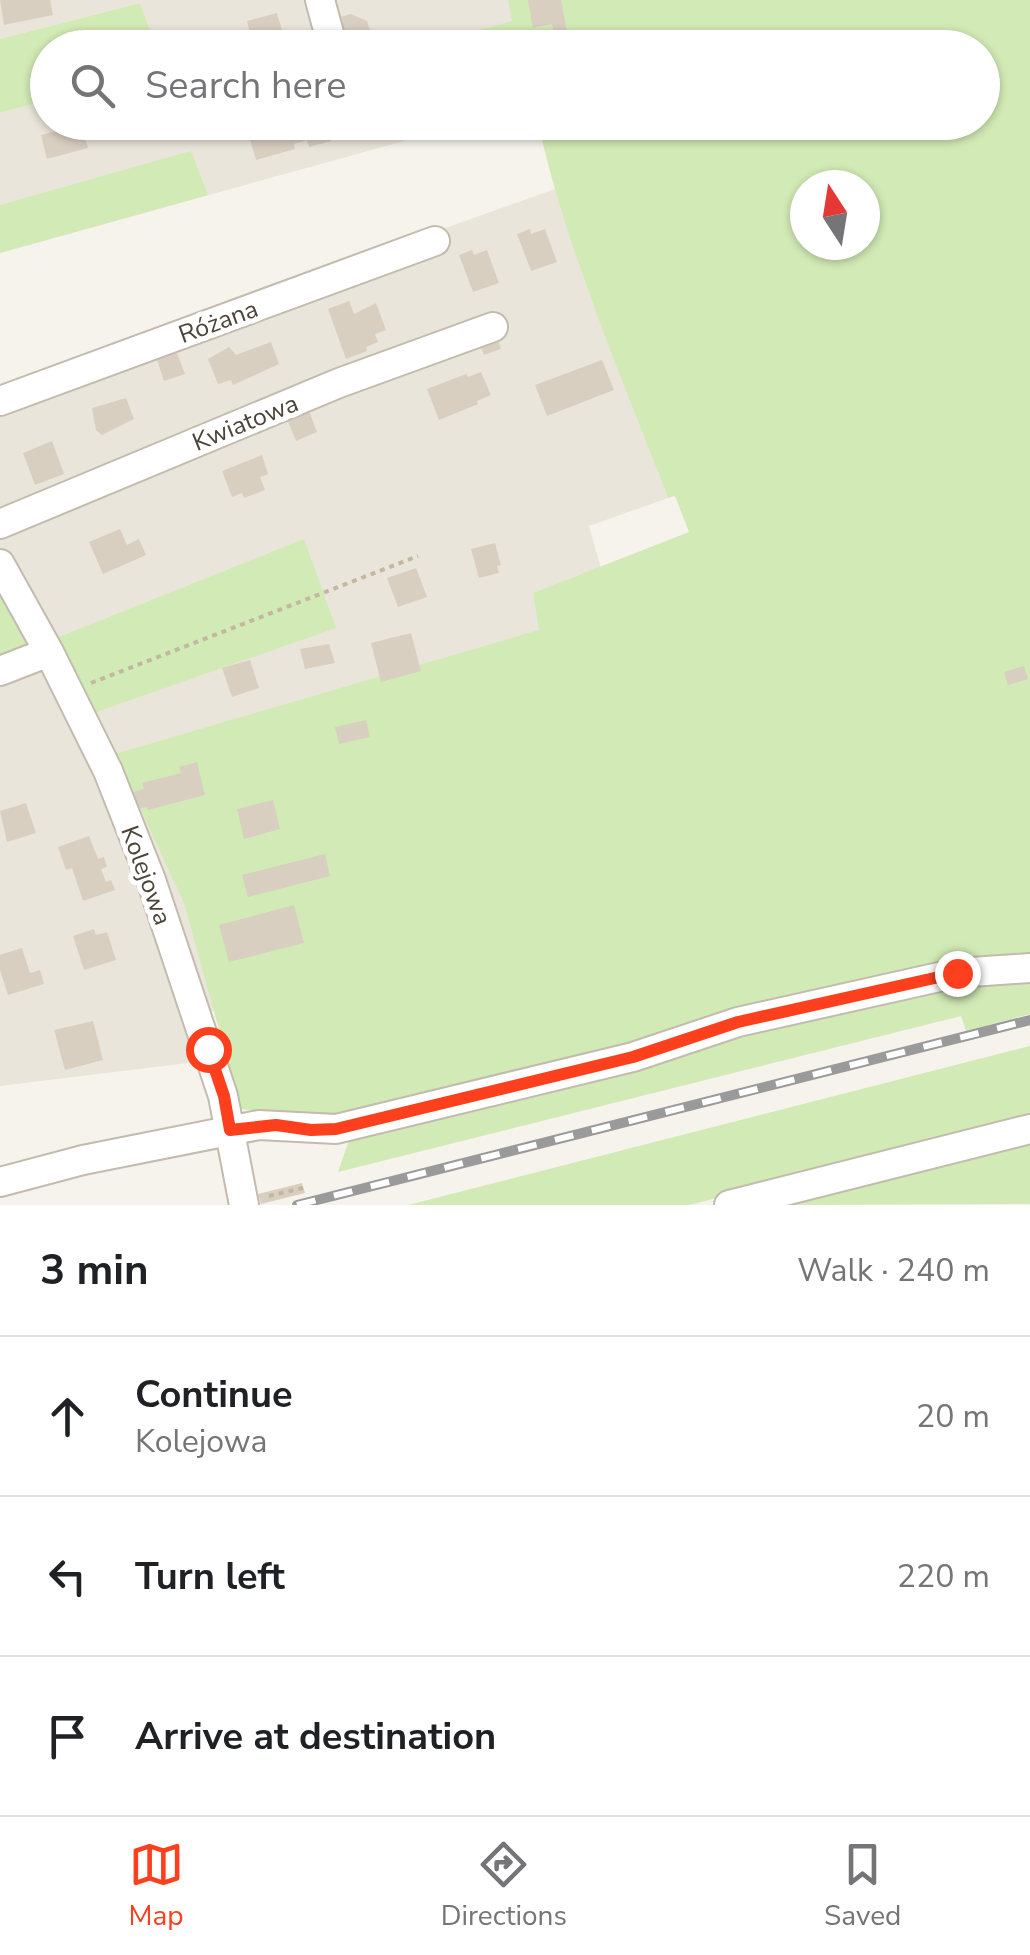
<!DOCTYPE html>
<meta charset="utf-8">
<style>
body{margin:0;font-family:"Nunito Sans",sans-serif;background:#f6f6f6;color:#202124}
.compass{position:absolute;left:790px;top:170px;width:90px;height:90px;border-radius:50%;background:#fff;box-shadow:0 2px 8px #0004;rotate:348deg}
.stop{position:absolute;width:30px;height:30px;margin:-22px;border:8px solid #fc3f1d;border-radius:50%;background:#fff}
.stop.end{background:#fc3f1d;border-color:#fff;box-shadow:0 2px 10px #0008}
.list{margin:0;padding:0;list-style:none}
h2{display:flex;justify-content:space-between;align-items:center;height:130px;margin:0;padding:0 40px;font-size:42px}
h2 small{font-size:32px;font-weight:400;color:#757577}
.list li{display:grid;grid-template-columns:65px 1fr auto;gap:30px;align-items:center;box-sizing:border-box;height:160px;padding:0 40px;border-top:2px solid #e0e0e0}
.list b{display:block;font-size:38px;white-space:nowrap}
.list p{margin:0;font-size:32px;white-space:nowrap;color:#757577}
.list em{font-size:32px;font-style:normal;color:#757577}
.icon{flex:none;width:55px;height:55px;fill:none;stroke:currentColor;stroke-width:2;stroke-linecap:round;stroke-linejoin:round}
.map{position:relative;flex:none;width:1030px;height:1205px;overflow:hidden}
.search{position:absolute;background:#fff;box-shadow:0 2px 8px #0004;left:30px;right:30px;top:30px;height:110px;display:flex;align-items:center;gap:25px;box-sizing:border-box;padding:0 35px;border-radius:55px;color:#757577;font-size:38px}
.sheet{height:610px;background:#fff}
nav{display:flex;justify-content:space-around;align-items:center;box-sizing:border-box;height:140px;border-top:2px solid #e0e0e0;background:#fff;font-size:28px;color:#757577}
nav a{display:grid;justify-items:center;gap:5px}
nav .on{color:#fc3f1d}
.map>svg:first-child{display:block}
.residential{fill:#eae5da}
.green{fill:#d2eab5;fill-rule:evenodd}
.building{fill:#d8cfc1}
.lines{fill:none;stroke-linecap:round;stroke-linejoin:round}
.minor-casing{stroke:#c2bbae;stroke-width:32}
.path{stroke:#c4b79f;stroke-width:4;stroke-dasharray:5 5;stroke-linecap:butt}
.minor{stroke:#fff;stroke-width:28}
.rail-casing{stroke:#9a9a9a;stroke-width:10}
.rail{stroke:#fff;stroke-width:6;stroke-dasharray:19;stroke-linecap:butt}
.route{stroke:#fc3f1d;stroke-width:12}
.labels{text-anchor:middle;stroke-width:10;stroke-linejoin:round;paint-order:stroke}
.street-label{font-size:25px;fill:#4b4439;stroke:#fff}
</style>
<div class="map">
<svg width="1030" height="1205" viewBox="0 0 1030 1205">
<rect width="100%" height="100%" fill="#f6f3ec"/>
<!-- residential -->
<path class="residential" d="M0 0H508L513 21 422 47H156L140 3 0 39Z
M47 100 48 122 398 123 404 141 0 253V113Z
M555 189 586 285 668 498 589 526 601 568 533 593 547 669 391 963 210 1012 196 1062 0 1086V386Z"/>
<!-- green -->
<path class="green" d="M508 0H1030V957L337 1118 313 1119 241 1109 184 903 115 754 539 630 533 593 689 532 675 496 668 498C621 375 567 252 538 123L982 122V48L422 47 512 21ZM805 185H865V245H805Z
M140 3 156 47 48 48 47 100 0 113V39Z
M191 151 208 195 0 253V205Z
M304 539 336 628 94 713 54 639Z
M0 584 37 652 0 665Z
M1030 978V1014L966 1031 961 1016 338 1172 350 1137 728 1033 937 987Z
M1030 1046V1119L689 1205H408Z
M1030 1137V1204L772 1205Z"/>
<!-- building -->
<path class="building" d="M0 0H50L53 15 4 25Z
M528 0H561L567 32 554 34 552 24 533 28Z
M277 13 287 48H254L247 21Z
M351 14 367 21 375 46 350 48 340 17Z
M128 122H157L159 131 132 138Z
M270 122H286L288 129 301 126 300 122H326L331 141 309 147 307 140 294 144 295 149 256 160 247 129Z
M82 125 88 148 47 159 41 135Z
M530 229 531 234 545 229 557 262 531 271 517 234Z
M472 250 474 255 487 250 499 283 473 292 459 255Z
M349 301 354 314 376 303 386 330 375 334 378 342 366 347 367 351 346 359 328 309Z
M497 337 501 349 484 355 480 344Z
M271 342 279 364 233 385 231 380 218 384 208 359 229 347 236 355Z
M177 353 185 374 164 381 157 360Z
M602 360 614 390 547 416 535 385Z
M481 372 491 395 477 401 478 404 439 420 427 389 466 374 468 377Z
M126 398 134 419 102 435 96 430 92 408Z
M306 403 317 432 296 441 284 412Z
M52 441 64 474 35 485 23 453Z
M262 455 268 474 260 477 265 490 244 498 242 493 232 497 222 471Z
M120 529 127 545 139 539 146 555 103 574 89 542Z
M495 543 501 565 497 566 499 573 479 578 471 549Z
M416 568 427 597 398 607 387 578Z
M411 633 421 671 381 682 371 643Z
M329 644 335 663 305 669 300 649Z
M250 660 259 688 232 697 222 668Z
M1024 666 1028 679 1008 685 1004 672Z
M366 720 370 737 339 744 335 727Z
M197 762 205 795 148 810 147 807 138 809 133 792 144 789 142 783 181 773 179 767Z
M273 800 280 829 244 839 237 809Z
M26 803 36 833 7 842 0 811Z
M89 836 98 859 104 857 107 867 101 869 106 882 111 880 115 890 83 901 72 868 66 870 58 847Z
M325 854 330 876 248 897 242 875Z
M294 905 304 943 229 962 219 925Z
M94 929 96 935 107 932 116 960 84 970 73 936Z
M22 948 30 973 40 970 44 984 8 995 0 970V955Z
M93 1021 103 1060 65 1070 54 1030Z
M302 1183 305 1193 261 1204 258 1194Z"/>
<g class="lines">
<defs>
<path id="minor" d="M320 0 333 48
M0 401 435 241
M0 524 339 383 493 327
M0 564 49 652 108 771 151 880 223 1096 244 1205
M0 671 49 652
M0 1182 83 1160 259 1125 336 1129 633 1057 738 1022 957 973 1030 968
M729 1205 1030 1129"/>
</defs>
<!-- minor casing -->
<use href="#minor" class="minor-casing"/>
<!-- path -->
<path class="path" d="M91 683 418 556
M269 1196 303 1188"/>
<!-- minor -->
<use href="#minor" class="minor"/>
<defs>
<path id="rail" d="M297 1205 1030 1020"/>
</defs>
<!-- rail casing -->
<use href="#rail" class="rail-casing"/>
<!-- rail -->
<use href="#rail" class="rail"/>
</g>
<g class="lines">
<!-- route -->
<path class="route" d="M208 1049 224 1096 230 1130 276 1125 311 1130 336 1129 633 1057 738 1022 957 973"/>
</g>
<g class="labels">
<!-- street labels -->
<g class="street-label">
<text transform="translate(218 321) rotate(-20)" y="9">Różana</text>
<text transform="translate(245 422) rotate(-22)" y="9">Kwiatowa</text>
<text transform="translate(147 875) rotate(70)" y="9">Kolejowa</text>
</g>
</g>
</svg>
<svg class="compass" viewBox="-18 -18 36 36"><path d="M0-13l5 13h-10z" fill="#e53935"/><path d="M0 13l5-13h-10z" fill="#757577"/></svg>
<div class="stop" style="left:208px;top:1049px"></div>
<div class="stop end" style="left:957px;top:973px"></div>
<div class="search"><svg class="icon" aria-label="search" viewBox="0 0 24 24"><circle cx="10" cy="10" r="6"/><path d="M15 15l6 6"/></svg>Search here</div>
</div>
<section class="sheet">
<h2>3 min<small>Walk · 240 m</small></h2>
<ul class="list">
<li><svg class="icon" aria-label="ahead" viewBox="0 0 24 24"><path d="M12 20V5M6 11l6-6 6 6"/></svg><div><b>Continue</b><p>Kolejowa</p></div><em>20 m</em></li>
<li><svg class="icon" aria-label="left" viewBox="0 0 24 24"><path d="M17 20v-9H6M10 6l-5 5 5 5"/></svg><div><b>Turn left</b></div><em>220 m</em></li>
<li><svg class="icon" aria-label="arrive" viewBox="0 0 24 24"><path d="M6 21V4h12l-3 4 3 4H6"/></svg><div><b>Arrive at destination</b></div></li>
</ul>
</section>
<nav>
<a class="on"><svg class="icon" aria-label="map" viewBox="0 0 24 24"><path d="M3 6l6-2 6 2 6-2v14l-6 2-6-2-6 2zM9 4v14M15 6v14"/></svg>Map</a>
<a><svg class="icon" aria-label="directions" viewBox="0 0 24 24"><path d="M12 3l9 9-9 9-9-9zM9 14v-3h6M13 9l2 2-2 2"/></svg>Directions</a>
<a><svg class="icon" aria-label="saved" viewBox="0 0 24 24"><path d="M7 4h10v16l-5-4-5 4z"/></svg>Saved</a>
</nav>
